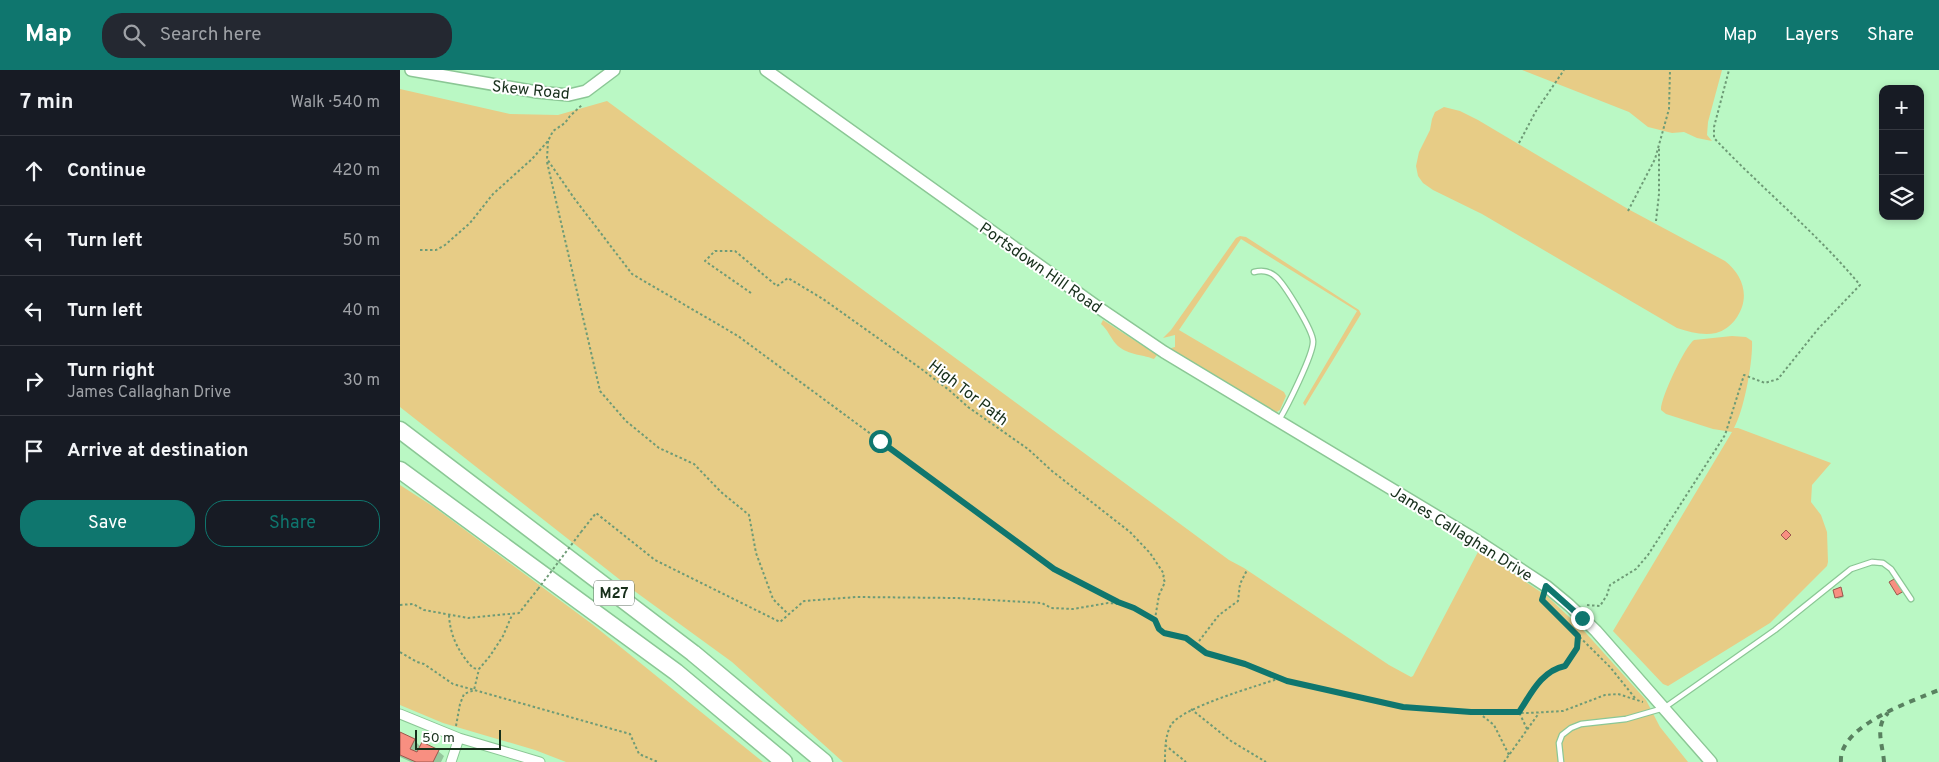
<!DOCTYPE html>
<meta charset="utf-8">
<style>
body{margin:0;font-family:Overpass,sans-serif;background:#242831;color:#f1f3f6}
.controls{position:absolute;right:15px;top:15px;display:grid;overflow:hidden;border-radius:10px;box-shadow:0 2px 8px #0003}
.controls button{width:45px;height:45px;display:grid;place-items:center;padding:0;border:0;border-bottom:1px solid #363941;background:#171b24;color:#f1f3f6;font:25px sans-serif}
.scale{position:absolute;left:15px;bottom:12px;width:86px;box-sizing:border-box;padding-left:5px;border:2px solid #172f1b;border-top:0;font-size:14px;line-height:18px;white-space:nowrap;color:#172f1b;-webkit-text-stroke:4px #fff;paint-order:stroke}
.stop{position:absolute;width:15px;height:15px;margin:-11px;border:4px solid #0f766e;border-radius:50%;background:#fff}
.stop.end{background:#0f766e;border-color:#fff;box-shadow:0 1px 5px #0008}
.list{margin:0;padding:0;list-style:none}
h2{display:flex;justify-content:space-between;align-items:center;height:65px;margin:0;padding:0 20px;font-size:21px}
h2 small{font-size:16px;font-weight:400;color:#9ea1a6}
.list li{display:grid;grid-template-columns:32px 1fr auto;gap:15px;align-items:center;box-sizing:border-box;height:70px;padding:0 20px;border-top:1px solid #363941}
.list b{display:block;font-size:19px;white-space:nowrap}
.list p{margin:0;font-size:16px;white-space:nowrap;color:#9ea1a6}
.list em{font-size:16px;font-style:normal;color:#9ea1a6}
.actions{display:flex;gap:10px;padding:15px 20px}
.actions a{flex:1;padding:11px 0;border:1px solid #0f766e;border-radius:20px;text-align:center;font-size:18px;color:#0f766e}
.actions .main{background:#0f766e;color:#fff}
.icon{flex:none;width:28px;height:28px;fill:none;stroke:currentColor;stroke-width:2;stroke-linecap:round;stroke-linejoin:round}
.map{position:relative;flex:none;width:1539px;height:692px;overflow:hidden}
header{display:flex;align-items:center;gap:30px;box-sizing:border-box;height:70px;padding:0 25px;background:#0f766e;color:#fff}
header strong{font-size:24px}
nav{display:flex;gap:28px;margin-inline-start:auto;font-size:18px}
.search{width:350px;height:45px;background:#242831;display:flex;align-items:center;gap:12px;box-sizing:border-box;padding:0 18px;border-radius:20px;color:#9ea1a6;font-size:19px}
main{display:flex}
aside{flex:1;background:#171b24}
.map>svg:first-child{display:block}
.green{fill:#e7cc86}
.shadow{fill:#0003}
.building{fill:#f88f81;stroke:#9c564c}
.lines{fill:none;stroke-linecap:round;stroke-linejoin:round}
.service-casing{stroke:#8bc795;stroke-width:7}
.minor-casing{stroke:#8bc795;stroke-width:11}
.tertiary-casing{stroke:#8bc795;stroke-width:14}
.motorway-casing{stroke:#8bc795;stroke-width:19}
.path{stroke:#6e9b76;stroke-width:2;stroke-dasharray:2.5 2.5;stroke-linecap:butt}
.service{stroke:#fff;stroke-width:4.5}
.minor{stroke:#fff;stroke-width:9}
.tertiary{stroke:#fff;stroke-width:11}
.motorway{stroke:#fff;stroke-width:16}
.rail{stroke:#598160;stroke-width:4;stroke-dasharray:6 6;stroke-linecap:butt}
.path-bridge{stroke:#6e9b76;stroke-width:2;stroke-dasharray:2.5 2.5;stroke-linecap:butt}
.route{stroke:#0f766e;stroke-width:6}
.labels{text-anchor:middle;stroke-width:4;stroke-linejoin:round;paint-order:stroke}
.shield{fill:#fff;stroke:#5d6d5f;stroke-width:1}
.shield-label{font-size:15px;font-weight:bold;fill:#172f1b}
.street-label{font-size:16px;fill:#172f1b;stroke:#fff}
</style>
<header>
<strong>Map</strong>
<div class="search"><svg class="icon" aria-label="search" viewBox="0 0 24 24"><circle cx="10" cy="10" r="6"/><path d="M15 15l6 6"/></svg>Search here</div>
<nav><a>Map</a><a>Layers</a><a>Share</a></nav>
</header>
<main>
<aside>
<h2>7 min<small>Walk · 540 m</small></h2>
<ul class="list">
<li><svg class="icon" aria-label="ahead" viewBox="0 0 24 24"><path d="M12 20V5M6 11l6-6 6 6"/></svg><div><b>Continue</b></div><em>420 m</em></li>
<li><svg class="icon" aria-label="left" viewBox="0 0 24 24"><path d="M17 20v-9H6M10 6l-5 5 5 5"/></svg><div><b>Turn left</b></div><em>50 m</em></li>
<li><svg class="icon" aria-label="left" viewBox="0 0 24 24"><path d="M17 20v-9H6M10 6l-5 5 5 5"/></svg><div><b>Turn left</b></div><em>40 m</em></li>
<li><svg class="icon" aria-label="right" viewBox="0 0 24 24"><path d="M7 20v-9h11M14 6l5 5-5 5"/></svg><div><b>Turn right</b><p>James Callaghan Drive</p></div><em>30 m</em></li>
<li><svg class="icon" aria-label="arrive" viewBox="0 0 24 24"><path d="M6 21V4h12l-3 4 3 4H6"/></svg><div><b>Arrive at destination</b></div></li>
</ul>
<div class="actions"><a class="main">Save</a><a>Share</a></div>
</aside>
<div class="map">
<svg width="1539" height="692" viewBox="0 0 1539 692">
<rect width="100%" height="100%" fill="#baf8c4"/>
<!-- green -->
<path class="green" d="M1122 0H1322L1308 52 1307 65 1312 71 1297 68 1284 62 1272 63 1248 57 1229 42Z
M0 19 110 44 158 45 207 31 829 490 844 498 989 595 1011 607 1013 606 1079 480 1148 527 1185 562 1246 630 1260 657 1288 692H443L332 592 233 520 0 337Z
M1044 37 1060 41 1078 50 1228 139 1325 191C1344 206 1351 229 1335 250 1330 256 1324 261 1316 263 1303 266 1290 262 1277 258L1082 144 1033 120 1023 113 1018 106 1016 96 1019 82 1030 60 1032 49 1035 42Z
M840 166 846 167 959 240 961 244 905 336 903 333 957 241 841 169 779 260 884 322 886 326 880 340 875 343 768 279 775 277V265L763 268 771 260 836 168Z
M703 250 757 285 754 289C741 284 726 285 716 274 710 267 708 260 701 254Z
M1332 266 1346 267 1352 271C1353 292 1344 340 1334 358H1338L1431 393 1412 415 1411 432 1421 445 1427 462 1428 492 1427 496 1370 553 1268 616 1263 614 1213 561 1332 362 1313 359 1266 344 1261 340C1260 329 1285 276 1294 270Z
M0 415 34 437 192 554 363 692H166L135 680 43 653 0 635Z"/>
<!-- shadow -->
<path class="shadow" d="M1441 519 1444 527 1438 529 1436 527Z
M0 664 14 670 21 677 38 681 44 686 41 692H11L0 687Z"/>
<!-- building -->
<path class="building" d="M1386 460 1391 465 1386 470 1381 465Z
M1496 508 1504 521 1497 525 1489 512Z
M1441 517 1443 526 1435 528 1433 520Z
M0 662 15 669 10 679 17 682 22 672 39 680 33 692H16L0 685Z"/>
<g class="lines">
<defs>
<path id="service" d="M854 202C862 200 869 201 875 206 884 213 914 262 913 272 913 285 887 337 879 350
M1161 692 1159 673 1162 665 1171 658 1181 654 1226 649 1264 638 1375 560 1451 499 1472 492 1483 493 1491 499 1511 529"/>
<path id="minor" d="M0 644 59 668 140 692
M51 692 59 668"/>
<path id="tertiary" d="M11 0 137 22 169 25 186 21 214 0
M366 0 699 238 764 282 1073 468 1146 516 1169 535 1196 561 1311 692"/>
<path id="motorway" d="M0 360 293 583 424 692
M0 400 276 602 384 692"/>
</defs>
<!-- service casing -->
<use href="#service" class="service-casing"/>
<!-- minor casing -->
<use href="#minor" class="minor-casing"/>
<!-- tertiary casing -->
<use href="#tertiary" class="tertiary-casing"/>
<!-- motorway casing -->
<use href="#motorway" class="motorway-casing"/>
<!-- path -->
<path class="path" d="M148 71 147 89 174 128 232 204 338 266 654 499 717 532
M1119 73 1136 41 1164 0
M147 92 200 321 226 351 259 378 294 394 321 422 349 445 356 483 373 529 388 544
M1228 141 1255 89 1269 39 1270 0
M1256 151 1259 124V76
M20 180H36L45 175 70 153 93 124 132 89 148 71 153 61 165 53 170 46 183 34
M351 223 305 191 315 181H335L377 216 388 208 423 229 520 298 549 320 568 337 628 379 652 401 730 462 750 483 764 504 763 508 765 512 759 525 755 549
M181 462 196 443 255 490 380 552 404 531 456 527 557 528 642 533 651 538 673 539 708 533 723 534 734 538 755 550 759 559 764 563 786 568 806 583 845 594 887 611 1003 637 1071 642 1129 643 1163 641 1205 625 1218 624 1243 632
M1143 528 1142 530 1210 597 1235 628
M0 535 13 534 24 540 68 548 119 543 138 519
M1187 535 1200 536 1207 525 1210 515 1236 499 1248 485 1325 365 1344 305 1365 313 1378 309 1418 259 1460 215C1416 162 1361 118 1314 68V57L1329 0
M49 545C50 566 59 583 73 598L78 599
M796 575 819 545 838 531 840 514 847 500
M0 582 17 592 24 594 53 614 230 664 239 684 258 692
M791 639 831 671 866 692
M1079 643 1094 655 1109 685
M56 656 60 634 64 624 74 620 79 599 90 586 103 566 112 545
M1127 659 1119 642C1131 624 1141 601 1165 596L1177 578 1178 566
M765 675 786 692
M765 692C765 679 765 666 771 655 782 637 858 616 880 608
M1104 692 1139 643"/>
<!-- service -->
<use href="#service" class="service"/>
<!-- minor -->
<use href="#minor" class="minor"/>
<!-- tertiary -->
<use href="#tertiary" class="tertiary"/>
<!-- motorway -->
<use href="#motorway" class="motorway"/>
<!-- rail -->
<path class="rail" d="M1441 692C1438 656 1512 631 1539 620
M1484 692C1483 675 1474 657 1488 643"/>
<!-- path-bridge -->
<path class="path-bridge" d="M138 519 181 462"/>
</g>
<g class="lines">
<!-- route -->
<path class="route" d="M480 371 654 499 718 532 734 538 755 550 759 559 764 563 786 568 806 583 845 594 887 611 1003 637 1071 642H1119C1131 624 1141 601 1165 596L1177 578 1178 566 1142 530 1146 516 1182 548"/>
</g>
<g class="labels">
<!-- shield labels -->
<rect class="shield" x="194" y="510.5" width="40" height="25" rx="4"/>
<g class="shield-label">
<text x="214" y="528">M27</text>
</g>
<!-- street labels -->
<g class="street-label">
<text transform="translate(131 19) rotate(6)" y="6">Skew Road</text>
<text transform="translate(641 197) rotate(35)" y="6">Portsdown Hill Road</text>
<text transform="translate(569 322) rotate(38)" y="6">High Tor Path</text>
<text transform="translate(1062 463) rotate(32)" y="6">James Callaghan Drive</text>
</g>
</g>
</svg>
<div class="controls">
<button>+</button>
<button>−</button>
<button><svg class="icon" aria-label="layers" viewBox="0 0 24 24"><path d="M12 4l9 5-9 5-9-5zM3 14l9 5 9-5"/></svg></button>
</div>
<div class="scale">50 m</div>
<div class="stop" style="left:480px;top:371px"></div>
<div class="stop end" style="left:1182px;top:548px"></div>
</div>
</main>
